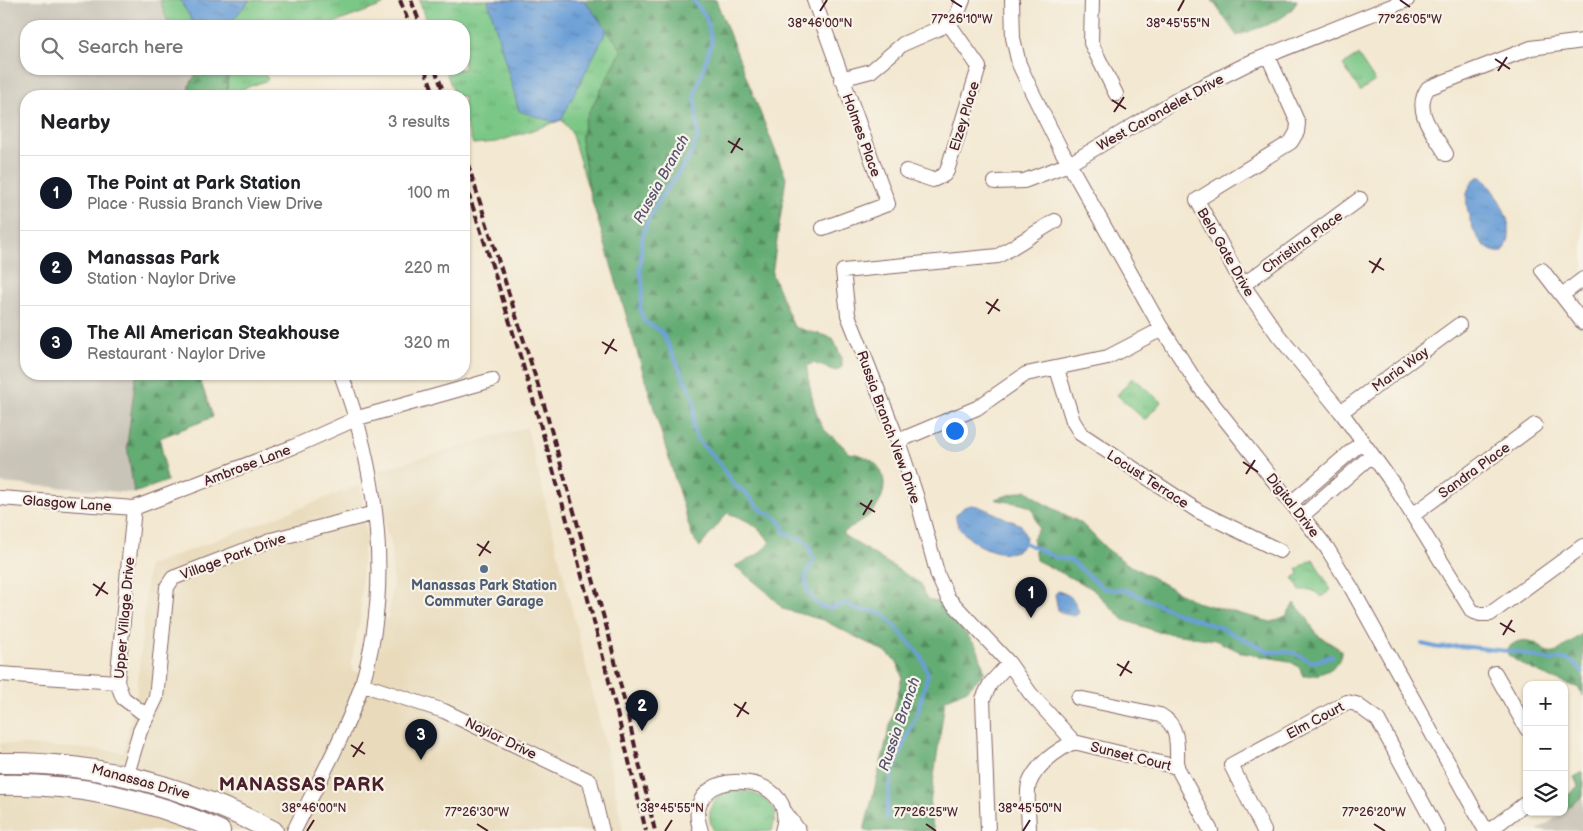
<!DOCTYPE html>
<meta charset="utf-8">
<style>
body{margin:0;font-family:"Balsamiq Sans",sans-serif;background:#f2f2f2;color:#202124}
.controls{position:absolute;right:15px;bottom:15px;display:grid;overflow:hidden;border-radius:10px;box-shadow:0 1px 4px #0004}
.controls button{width:45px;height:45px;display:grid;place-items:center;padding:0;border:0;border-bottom:1px solid #e0e0e0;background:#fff;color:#202124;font:25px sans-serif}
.you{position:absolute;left:954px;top:430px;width:18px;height:18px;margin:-12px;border:4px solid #fff;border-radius:50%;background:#1a73e8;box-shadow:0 0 0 8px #1a73e833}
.badge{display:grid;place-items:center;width:32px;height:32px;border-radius:50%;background:#111827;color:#fff;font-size:16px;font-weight:700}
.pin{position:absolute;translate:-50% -41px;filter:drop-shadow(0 1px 2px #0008)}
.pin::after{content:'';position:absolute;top:26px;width:18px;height:15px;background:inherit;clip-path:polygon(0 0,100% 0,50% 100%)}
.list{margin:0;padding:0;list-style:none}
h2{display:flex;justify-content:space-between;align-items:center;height:65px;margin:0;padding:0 20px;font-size:21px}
h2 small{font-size:16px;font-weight:400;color:#757577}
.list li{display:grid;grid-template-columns:32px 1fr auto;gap:15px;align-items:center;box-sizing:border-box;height:75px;padding:0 20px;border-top:1px solid #e0e0e0}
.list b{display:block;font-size:19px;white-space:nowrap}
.list p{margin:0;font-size:16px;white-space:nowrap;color:#757577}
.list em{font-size:16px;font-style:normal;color:#757577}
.icon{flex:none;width:28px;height:28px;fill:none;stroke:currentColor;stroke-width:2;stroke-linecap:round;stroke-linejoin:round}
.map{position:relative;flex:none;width:1583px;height:831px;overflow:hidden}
.search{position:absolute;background:#fff;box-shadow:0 1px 4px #0004;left:20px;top:20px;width:450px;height:55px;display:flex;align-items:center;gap:12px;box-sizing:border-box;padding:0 18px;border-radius:20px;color:#757577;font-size:19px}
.panel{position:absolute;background:#fff;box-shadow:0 1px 4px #0004;left:20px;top:90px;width:450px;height:290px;border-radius:20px}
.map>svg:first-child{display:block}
.built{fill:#e8daba}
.industrial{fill:#c9c4b8}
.grass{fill:url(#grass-tufts);stroke:#627358}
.forest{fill:url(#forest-firs);stroke:#56664f}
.water{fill:url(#water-ripples);stroke:#5a5f81}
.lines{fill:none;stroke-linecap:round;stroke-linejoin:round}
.stream{stroke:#6a9fd7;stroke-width:4}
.street-casing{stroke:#856565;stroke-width:16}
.secondary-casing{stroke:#856565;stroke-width:22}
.street{stroke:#fff;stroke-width:14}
.secondary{stroke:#fff;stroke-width:20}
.rail{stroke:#4a1f2b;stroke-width:4;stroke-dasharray:8 4;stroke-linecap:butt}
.ticks{fill:none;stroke:#4a1f2b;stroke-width:2}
.service-dot{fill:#5c6f8a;stroke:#f7f3e8;stroke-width:2}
.labels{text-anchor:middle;stroke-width:4.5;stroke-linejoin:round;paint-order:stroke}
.street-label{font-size:14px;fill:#4a1f2b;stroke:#f7f3e8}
.service-label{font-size:14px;font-weight:bold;fill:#4e5e75;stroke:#f7f3e8}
.water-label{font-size:15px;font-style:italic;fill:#575270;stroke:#f7f3e8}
.district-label{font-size:19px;font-weight:bold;letter-spacing:1px;fill:#4a1f2b;stroke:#f7f3e8}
.ticks-label{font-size:12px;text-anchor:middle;fill:#4a1f2b;stroke:#f7f3e8;stroke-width:4.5;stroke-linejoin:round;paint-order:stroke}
</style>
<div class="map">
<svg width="1583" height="831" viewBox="0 0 1583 831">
<defs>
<pattern id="grass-tufts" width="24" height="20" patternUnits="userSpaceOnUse" patternTransform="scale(1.25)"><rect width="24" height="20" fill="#7ac786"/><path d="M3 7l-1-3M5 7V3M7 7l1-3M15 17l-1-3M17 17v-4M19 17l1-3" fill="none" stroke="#6baa74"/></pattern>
<pattern id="forest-firs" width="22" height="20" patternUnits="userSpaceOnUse" patternTransform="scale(1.25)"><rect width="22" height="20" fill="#63ac73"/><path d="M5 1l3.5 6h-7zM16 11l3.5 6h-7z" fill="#548b5f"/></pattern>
<pattern id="water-ripples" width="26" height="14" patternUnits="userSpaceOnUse" patternTransform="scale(1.25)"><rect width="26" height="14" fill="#6a9fd7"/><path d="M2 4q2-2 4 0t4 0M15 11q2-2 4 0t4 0" fill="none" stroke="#5981af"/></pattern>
</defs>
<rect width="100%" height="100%" fill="#f7f3e8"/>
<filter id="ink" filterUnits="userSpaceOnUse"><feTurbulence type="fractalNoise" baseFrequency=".02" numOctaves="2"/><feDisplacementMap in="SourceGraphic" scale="10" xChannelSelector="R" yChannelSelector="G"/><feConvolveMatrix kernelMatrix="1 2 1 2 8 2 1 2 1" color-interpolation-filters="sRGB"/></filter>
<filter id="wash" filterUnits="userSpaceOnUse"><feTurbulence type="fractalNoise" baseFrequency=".0096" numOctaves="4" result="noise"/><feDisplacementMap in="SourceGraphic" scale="20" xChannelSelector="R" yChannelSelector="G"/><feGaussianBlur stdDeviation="1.12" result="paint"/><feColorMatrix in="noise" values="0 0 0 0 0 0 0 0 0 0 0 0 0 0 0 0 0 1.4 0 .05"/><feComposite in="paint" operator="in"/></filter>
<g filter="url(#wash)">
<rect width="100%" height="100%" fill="#f3e8d1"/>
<!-- built -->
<path class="built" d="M527 427 612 772 623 831H0V743L124 752 137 692 148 566 360 485 367 541 363 549 360 619 351 663 354 668 353 671 374 676 384 621 389 616 393 578 391 540 386 533 379 470Z"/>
<!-- industrial -->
<path class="industrial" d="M0 0H381L383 5 326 26H26V69H263L268 80 237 91 239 96H26V374H198L213 417 160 438 167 481 134 493 0 483Z
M1583 796V831H1537L1564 812Z"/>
<!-- grass -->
<path class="grass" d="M160 0H381L383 5 326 26H169Z
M419 0H584L622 50 585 120 581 140 590 194 571 132 562 120 497 142 473 144 464 119V96H455L445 69H464V26H429Z
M1358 55 1375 81 1360 91 1343 65Z
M226 69H263L268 80 237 91 239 96H227L228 75Z
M1133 377 1161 402 1145 420 1117 395Z
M1313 559 1331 590 1321 597C1314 590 1310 588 1300 591L1293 578 1299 574 1297 569Z
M734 790C751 789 768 798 776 813L772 831H714C703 812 713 794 734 790Z"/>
<!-- forest -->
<path class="forest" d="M584 0H716L786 178 772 274 794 327 833 338 842 359V367L836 371 813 363 807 366C807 378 816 421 824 429 832 438 842 443 849 453 876 455 892 475 880 501 873 517 855 524 842 534L921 584 924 594 930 600 940 603 977 647 985 672 967 690 945 700 929 811 934 831H864L902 677 897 662 887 653 823 620 783 609 767 592 735 566 757 555 770 543C761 526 745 519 727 513L700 547 692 536 590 194 581 140 585 120 622 50Z
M1212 0H1297C1291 21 1255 28 1237 36Z
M199 69H226L228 74 227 96H188L189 86Z
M136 374H198L213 417 160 438 167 481 134 493 127 445Z
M1026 490 1043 503 1081 523 1107 549 1126 563 1196 602 1271 622 1286 616 1294 603 1306 616 1316 634 1341 650C1342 669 1320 676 1303 676L1299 667 1289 661 1243 653 1215 640 1158 632 1124 620 1091 588 1036 560 1033 537 1039 529 1032 508C1020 502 1008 503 995 499Z
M1583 633V696L1579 688C1553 679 1530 671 1508 655V648C1521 635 1536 640 1547 653H1555Z
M1583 772V796L1564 811 1566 797 1578 786 1574 777Z"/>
<!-- water -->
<path class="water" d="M180 0H250L227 26H195Z
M488 0H584L607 30 561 120 554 122 519 111Z
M1477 177H1482C1498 195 1520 228 1503 252 1478 256 1464 213 1467 194 1468 187 1473 182 1477 177Z
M971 505 978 506 1021 525 1026 538C1019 572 953 540 956 515L964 507Z
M1058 591C1071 595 1075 599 1079 613L1075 616 1064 614 1058 610 1055 594Z"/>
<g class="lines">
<!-- stream -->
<path class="stream" d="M693 0 706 17 712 41 695 94 698 138 689 158 659 200 647 223 642 238 640 270 643 288 640 309 644 321 662 332 691 393 695 403 693 428 698 440 719 463 734 485 745 492 760 509 776 518 783 525 784 532 808 543 814 559C812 564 808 567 807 572 802 586 813 607 829 608 834 608 842 604 848 603L855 610 873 611 884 614 921 656 928 674 917 714 892 772 887 804V819
M1025 543 1057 558 1070 560 1105 589 1126 590 1177 613 1221 628 1270 652H1291L1313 662 1332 656
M1422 644 1440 648 1460 646 1517 652 1549 660 1565 659 1574 663 1583 672"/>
</g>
</g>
<g filter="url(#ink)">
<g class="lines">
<defs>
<path id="street" d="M814 0 888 204 823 228
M1012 0 1013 38 1019 64 1032 92 1059 146 1159 324 1198 385 1327 548 1352 589 1486 831
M1092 0 1091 43 1116 94
M1268 56 1298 123 1297 132 1291 142 1197 200 1243 285 1278 335 1341 412 1394 485 1472 611 1480 614H1490L1583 546
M841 79 871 71 903 44 949 24 957 15 963 0
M1446 154C1434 133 1412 111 1428 88L1531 48 1583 41
M906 171 933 180 944 175 947 171 979 67 949 24
M995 182 1024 181 1069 164 1183 96 1251 62 1407 0
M1542 270 1583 323
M1243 285 1360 199
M1562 295 1583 279
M1057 369 1073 421 1081 434 1198 511 1280 551
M1341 412 1459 325
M898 441 977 408 1026 374 1108 357 1162 329
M0 498 134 508 293 447 358 418 492 380
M1292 502 1362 442
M134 508 117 682 123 698 147 716
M1303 515 1372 455
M1413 515 1535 425
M1009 663 1030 693 1074 742 1177 767 1211 831
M1495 673 1527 729
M0 674 117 682
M361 684 444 711 590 781 602 831
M1078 698 1160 715C1180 726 1177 746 1177 767
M127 774 140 731 156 698 167 587 173 578 271 540 375 513
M785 812 799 831
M294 831C316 786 342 741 359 693 394 590 378 473 341 374
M701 831C676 763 803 768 782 831
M988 831 983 699 990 684 1009 663 948 598 938 576 916 495 898 441 848 315 843 271 998 256 1055 221
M1029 831C1029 819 1026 794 1029 784 1036 765 1057 750 1074 742
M1264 831 1231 765 1347 702 1356 704 1378 720 1438 831
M1489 831 1527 802"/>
<path id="secondary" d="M0 763C98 761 187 787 273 831
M0 785C75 783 152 799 220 831"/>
</defs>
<!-- street casing -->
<use href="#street" class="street-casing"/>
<!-- secondary casing -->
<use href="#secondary" class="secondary-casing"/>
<!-- street -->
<use href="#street" class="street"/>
<!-- secondary -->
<use href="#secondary" class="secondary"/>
<!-- rail -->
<path class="rail" d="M400 0 410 26
M411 0 421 26
M425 69 435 96
M435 69 445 96
M464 152 543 401 609 636 655 831
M464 181C537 394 593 612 646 831"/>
</g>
</g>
<!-- ticks -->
<path class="ticks" d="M951 0 962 7M1400 0 1410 7M820 11 827 0M1178 11 1184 0M1495 59 1510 69M1498 71 1507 57M1112 100 1126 109M1114 112 1124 97M728 141 743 150M731 153 740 138M1369 261 1384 270M1372 273 1381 258M986 302 1000 311M988 314 998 299M602 342 617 351M605 354 614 339M1243 462 1258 472M1246 474 1255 460M860 503 875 512M863 515 872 500M477 544 491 553M479 556 489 541M93 584 108 594M96 596 105 582M1500 623 1515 632M1503 635 1512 620M1117 664 1132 673M1120 676 1129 661M734 704 749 714M737 717 746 702M351 745 365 754M353 757 363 742M477 824 488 831M926 824 936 831M1374 824 1385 831M307 831 314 820M665 831 672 820M1023 831 1030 820"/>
<!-- markers -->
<circle class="service-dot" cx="484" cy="569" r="5"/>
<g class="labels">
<!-- street labels -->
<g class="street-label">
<text transform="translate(1160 112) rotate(-29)" y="5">West Carondelet Drive</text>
<text transform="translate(964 116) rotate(-73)" y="5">Elzey Place</text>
<text transform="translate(862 135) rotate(70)" y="5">Holmes Place</text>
<text transform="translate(1302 242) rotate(-36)" y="5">Christina Place</text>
<text transform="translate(1226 252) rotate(60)" y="5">Belo Gate Drive</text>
<text transform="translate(1400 369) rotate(-36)" y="5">Maria Way</text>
<text transform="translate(889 427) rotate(70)" y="5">Russia Branch View Drive</text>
<text transform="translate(247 465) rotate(-21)" y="5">Ambrose Lane</text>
<text transform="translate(1474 470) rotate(-36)" y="5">Sandra Place</text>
<text transform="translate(1148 479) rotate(33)" y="5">Locust Terrace</text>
<text transform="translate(67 503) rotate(4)" y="5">Glasgow Lane</text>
<text transform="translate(1293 505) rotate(52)" y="5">Digital Drive</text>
<text transform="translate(233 556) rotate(-20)" y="5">Village Park Drive</text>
<text transform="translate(124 618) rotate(-85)" y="5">Upper Village Drive</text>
<text transform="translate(1315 720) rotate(-28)" y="5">Elm Court</text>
<text transform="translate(501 738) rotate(26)" y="5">Naylor Drive</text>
<text transform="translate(1131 756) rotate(14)" y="5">Sunset Court</text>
<text transform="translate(141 781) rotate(15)" y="5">Manassas Drive</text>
</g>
<!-- service labels -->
<g class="service-label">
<text x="484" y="590">Manassas Park Station<tspan x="484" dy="16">Commuter Garage</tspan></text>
</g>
<!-- water labels -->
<g class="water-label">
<text transform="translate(661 179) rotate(-61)" y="5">Russia Branch</text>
<text transform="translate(899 724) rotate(-71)" y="5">Russia Branch</text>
</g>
<!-- district labels -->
<g class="district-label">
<text x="302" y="791">MANASSAS PARK</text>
</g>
</g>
<g class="ticks-label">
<text x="962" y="23">77°26'10"W</text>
<text x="1410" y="23">77°26'05"W</text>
<text x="820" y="27">38°46'00"N</text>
<text x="1178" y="27">38°45'55"N</text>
<text x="314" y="812">38°46'00"N</text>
<text x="672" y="812">38°45'55"N</text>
<text x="1030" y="812">38°45'50"N</text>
<text x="477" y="816">77°26'30"W</text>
<text x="926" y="816">77°26'25"W</text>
<text x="1374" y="816">77°26'20"W</text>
</g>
</svg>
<div class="controls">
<button>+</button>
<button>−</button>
<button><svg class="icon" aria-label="layers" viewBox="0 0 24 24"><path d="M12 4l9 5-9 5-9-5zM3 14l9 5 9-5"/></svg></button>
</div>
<div class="you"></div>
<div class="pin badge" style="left:1031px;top:618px">1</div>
<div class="pin badge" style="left:642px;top:731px">2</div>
<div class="pin badge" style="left:421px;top:760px">3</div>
<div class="search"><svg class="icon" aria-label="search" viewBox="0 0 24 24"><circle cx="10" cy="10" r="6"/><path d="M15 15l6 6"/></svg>Search here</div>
<section class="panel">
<h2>Nearby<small>3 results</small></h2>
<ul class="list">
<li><span class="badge">1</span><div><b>The Point at Park Station</b><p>Place · Russia Branch View Drive</p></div><em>100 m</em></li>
<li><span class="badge">2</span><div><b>Manassas Park</b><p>Station · Naylor Drive</p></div><em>220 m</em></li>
<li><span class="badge">3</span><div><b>The All American Steakhouse</b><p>Restaurant · Naylor Drive</p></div><em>320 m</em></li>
</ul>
</section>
</div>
